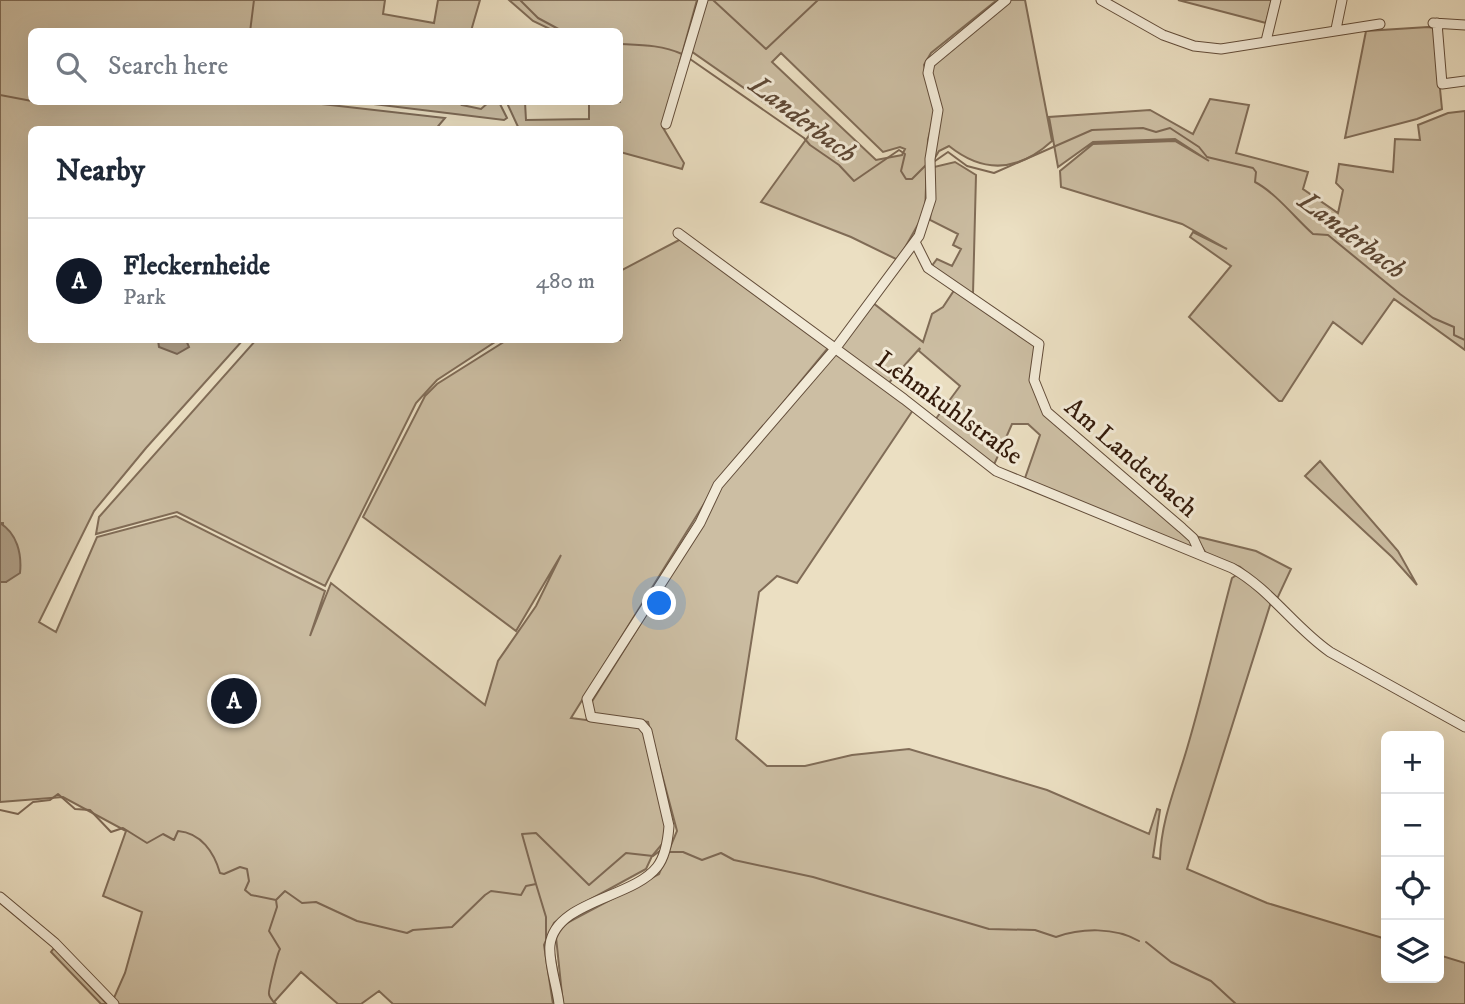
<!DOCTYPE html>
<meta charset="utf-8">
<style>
body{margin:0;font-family:"IM FELL DW Pica",serif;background:#f6f6f7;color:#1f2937}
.controls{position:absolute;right:21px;bottom:21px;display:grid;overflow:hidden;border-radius:10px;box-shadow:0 7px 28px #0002}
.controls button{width:63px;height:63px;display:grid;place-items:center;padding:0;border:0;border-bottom:2px solid #e0e1e3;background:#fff;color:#1f2937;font:35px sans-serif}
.you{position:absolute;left:660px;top:604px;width:24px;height:24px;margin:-18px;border:5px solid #fff;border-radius:50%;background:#1a73e8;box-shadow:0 0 0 10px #1a73e833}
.badge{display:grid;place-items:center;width:46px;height:46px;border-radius:50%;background:#111827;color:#fff;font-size:23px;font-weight:700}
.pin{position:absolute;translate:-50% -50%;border:4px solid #fff;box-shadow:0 2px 7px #0006}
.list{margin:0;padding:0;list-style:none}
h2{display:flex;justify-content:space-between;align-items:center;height:91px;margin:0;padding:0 28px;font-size:30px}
h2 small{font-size:23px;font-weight:400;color:#747a83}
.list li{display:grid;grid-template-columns:46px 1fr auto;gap:21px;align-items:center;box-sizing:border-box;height:126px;padding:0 28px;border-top:2px solid #e0e1e3}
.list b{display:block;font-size:26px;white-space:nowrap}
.list p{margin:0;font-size:23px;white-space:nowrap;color:#747a83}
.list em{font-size:23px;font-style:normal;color:#747a83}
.icon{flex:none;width:38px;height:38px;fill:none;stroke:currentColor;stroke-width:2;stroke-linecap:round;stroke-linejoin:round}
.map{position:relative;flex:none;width:1465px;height:1004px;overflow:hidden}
.search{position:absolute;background:#fff;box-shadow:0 7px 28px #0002;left:28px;top:28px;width:595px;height:77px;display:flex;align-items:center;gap:18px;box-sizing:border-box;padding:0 24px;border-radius:10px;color:#747a83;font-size:26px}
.panel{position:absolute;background:#fff;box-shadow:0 7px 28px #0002;left:28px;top:126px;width:595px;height:217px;border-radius:10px}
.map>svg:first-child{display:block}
.green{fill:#ccbea3;stroke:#806c57;stroke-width:2;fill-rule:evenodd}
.water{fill:#ad9c84;stroke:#7d6854;stroke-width:2}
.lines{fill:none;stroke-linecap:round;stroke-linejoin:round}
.stream{stroke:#7d6854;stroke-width:2}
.minor-casing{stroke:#624c39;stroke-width:11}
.minor{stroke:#f2ead7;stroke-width:9}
.labels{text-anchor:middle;stroke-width:6;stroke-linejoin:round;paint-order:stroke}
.street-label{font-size:26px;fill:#341b0b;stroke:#f2ead7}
.water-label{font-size:28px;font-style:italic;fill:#5e4835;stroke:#f2ead7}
</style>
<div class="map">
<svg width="1465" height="1004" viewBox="0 0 1465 1004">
<rect width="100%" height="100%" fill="#ebdfc2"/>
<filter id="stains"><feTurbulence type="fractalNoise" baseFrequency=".00286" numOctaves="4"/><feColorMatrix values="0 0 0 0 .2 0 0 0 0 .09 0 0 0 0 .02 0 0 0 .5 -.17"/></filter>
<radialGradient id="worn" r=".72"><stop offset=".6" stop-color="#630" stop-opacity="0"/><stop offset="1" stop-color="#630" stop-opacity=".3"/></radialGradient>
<!-- green -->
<path class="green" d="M0 0H385L383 14 434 23 438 0H480L471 31 32 32V102H304L445 118 435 130H32V340H158L160 347H188L186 340H243L146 448 94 511 39 622 56 632 97 537 176 516 325 591 310 636 331 583 485 705 498 661 536 606 561 555 516 631 363 517 425 396 437 384 507 340H620V271L681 239 828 348 717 483 571 718 638 727 644 734 666 830 663 843 652 856 646 869 576 907 554 923 544 945 553 1004H393L379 991 361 1004H338L301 972 274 1002 276 1004H116L113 1000 125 973 142 912 103 896 126 831 63 797 0 802V582H6L3 523H0Z
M509 0H697L662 126 684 163 682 169 620 152V130L519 129 507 103 525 102 526 120 589 119V102H620V32L554 31 533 21Z
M706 0H997L931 53 924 65 935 111 928 140 925 212 898 260 851 237 761 202 810 134 691 51ZM781 53 883 152 900 147 905 149 902 155 876 160 772 62Z
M1011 0H1025L1052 141C1018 172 984 174 949 146L939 151 933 161 941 112 931 73 933 64Z
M1178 0H1272L1266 23Z
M1428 27 1434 28 1442 109 1417 119 1345 138 1366 31Z
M1210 99 1249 105 1236 153 1308 172 1303 189 1338 213 1343 190 1336 183 1339 164 1393 172 1395 139 1420 140 1418 125 1448 113 1465 111V350L1394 299 1362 344 1333 322 1282 401H1279L1189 317 1231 266 1190 237 1193 232 1227 249 1182 224 1061 187 1060 171 1093 144 1175 141 1209 161 1175 139 1093 142 1058 167 1049 117 1150 110 1193 134Z
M357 102H464L462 105 481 109 489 102H499L507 118 504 120Z
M955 162 976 175 973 294 931 267 937 259 952 266 961 249 953 245 958 234 930 220 934 167Z
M955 289 1036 346 1031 375 1039 401 1187 535 1195 547 1193 550 1024 481 1040 435 1028 424H1012L993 467 935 420 960 386 919 351 920 348 888 384 843 351 841 344 873 303 923 342 932 314 943 307Z
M256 340H498L437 380 416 403 325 586 177 512 96 534 99 517Z
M836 353 913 410 797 583 777 576 759 592 736 739 767 766H805L852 755 909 749 1047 790 1149 834 1157 809 1160 810 1153 857 1160 859C1161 819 1177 784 1188 745 1204 690 1217 634 1232 578L1238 574 1271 602 1187 869 1267 903 1386 939V978H1439V955L1465 963V1004H563L556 937 563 925 659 874 677 831 648 722 593 714 591 703 703 524 721 487Z
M1320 461 1398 551 1417 585 1392 557 1305 476Z
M1195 536 1256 551 1291 569 1277 599 1240 567 1207 555Z
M54 948 107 1004H101L51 952Z"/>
<!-- water -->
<path class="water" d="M158 340H186L189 347 177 354 159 347Z
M0 523C17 533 22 554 20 573L6 582H0Z"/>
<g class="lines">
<!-- stream -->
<path class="stream" d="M520 0 538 18 564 32
M713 0 766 49 818 0
M250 32 254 0
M620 44C642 45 662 45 682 54
M690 59 804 138 810 145 839 165 854 181 899 150 905 154 901 171 906 179H912L927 164
M0 95 37 102
M935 161 948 152 967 166 994 173 1092 130 1143 128 1156 132 1170 128 1199 147 1207 157 1253 168 1256 172 1255 182C1276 193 1296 219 1313 234L1328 235 1400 294 1433 318 1454 327V335L1465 340
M0 810 18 814 33 802 50 800 58 794 75 809 90 810 111 832 123 828 147 843 163 834 174 840 178 831C201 833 214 852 220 873L224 874 240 867 247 869 249 881 245 890 251 895 276 900 277 907 269 931 280 949C277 954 268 992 269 994 269 997 274 1002 275 1004
M669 852H683L702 860 721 853 734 860 813 877 989 929 1035 930 1056 937C1081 928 1115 927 1139 941
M536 884 522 834 536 833 589 885 626 853 653 856 661 850
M276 900 285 891 302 903 316 902 357 921 407 933 413 930 452 927 485 895 491 891 521 895 526 886 536 884 546 917V946
M1146 942 1171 962 1211 981 1236 1004
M554 953 559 982"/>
<defs>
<path id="minor" d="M1101 0 1163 35 1194 46 1221 49 1380 24
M1433 23 1465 25
M1437 23 1442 84 1465 81
M1336 29 1342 0
M1266 41 1276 0
M666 124 703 0
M678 233 904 399 996 471 1232 568C1270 589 1294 627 1330 652L1465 727
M915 242 928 268 1039 344 1034 380 1047 412 1182 528 1193 538 1201 555
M0 897 55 943 114 1004
M559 1004C557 986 548 961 550 945 555 901 633 898 657 867 665 857 668 839 669 826L647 731 641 724 591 717 587 699 700 523 718 485 835 349 919 236 931 199 930 159 938 110 928 73 930 63 1006 0"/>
</defs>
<!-- minor casing -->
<use href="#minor" class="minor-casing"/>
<!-- minor -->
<use href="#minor" class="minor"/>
</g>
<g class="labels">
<!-- street labels -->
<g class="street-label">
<text transform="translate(950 407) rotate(36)" y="9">Lehmkuhlstraße</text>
<text transform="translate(1132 457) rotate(41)" y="9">Am Landerbach</text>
</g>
<!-- water labels -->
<g class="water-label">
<text transform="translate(804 118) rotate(37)" y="10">Landerbach</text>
<text transform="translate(1353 234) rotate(37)" y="10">Landerbach</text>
</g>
</g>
<rect width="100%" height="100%" filter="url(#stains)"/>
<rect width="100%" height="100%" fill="url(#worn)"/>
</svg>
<div class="controls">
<button>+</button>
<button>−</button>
<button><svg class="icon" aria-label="locate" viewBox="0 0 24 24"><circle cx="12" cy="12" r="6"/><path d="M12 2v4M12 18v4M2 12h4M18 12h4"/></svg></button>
<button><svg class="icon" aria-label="layers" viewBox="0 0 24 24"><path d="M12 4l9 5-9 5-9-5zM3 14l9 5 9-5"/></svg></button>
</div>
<div class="you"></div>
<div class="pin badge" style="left:234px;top:701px">A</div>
<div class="search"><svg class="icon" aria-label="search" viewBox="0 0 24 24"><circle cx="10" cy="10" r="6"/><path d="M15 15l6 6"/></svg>Search here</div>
<section class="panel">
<h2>Nearby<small></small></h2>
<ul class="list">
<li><span class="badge">A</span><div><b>Fleckernheide</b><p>Park</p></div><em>480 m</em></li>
</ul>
</section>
</div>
